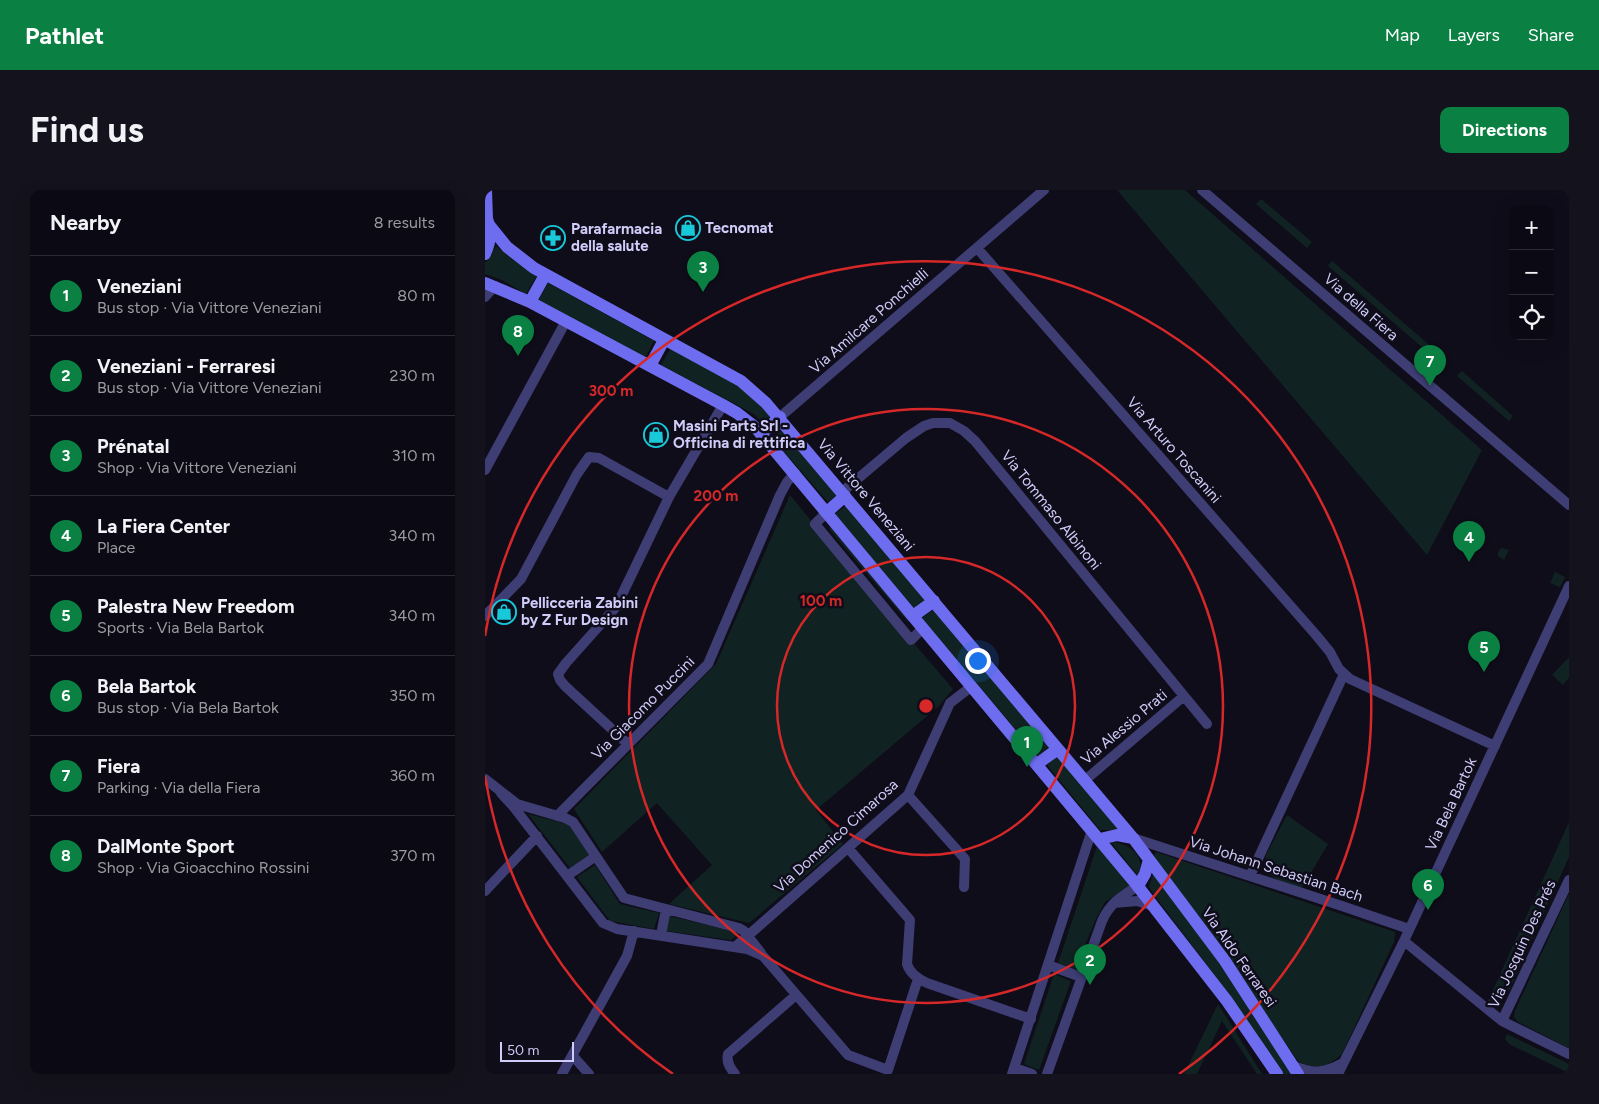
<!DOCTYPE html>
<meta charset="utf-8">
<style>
body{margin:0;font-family:Figtree,sans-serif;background:#14131d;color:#f1f3f6}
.controls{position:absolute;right:15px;top:15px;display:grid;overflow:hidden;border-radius:10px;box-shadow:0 5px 20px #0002}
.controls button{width:45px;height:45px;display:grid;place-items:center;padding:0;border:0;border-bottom:1px solid #2b2b34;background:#0b0a14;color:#f1f3f6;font:25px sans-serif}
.scale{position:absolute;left:15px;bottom:12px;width:74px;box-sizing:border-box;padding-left:5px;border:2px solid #d0ccf9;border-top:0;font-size:14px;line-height:18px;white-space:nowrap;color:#d0ccf9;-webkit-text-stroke:4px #0f0d1a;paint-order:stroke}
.you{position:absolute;left:492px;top:470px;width:18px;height:18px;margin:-12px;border:4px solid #fff;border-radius:50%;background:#1a73e8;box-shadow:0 0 0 8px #1a73e833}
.badge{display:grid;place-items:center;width:32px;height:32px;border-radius:50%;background:#0b8043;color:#fff;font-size:16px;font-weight:700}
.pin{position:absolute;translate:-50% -41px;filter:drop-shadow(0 1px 2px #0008)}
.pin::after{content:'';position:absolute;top:26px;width:18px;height:15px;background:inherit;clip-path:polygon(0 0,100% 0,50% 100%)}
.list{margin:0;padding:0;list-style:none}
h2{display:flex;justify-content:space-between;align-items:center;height:65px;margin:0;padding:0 20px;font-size:21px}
h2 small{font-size:16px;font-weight:400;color:#9a9aa0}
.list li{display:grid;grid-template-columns:32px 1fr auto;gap:15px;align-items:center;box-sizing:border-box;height:80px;padding:0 20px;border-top:1px solid #2b2b34}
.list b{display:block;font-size:19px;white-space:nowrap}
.list p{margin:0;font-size:16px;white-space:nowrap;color:#9a9aa0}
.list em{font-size:16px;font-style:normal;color:#9a9aa0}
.icon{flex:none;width:28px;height:28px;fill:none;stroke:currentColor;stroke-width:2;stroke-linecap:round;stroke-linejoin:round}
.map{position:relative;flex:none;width:1084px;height:884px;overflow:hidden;border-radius:10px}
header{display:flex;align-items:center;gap:30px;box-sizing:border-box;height:70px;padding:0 25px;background:#0b8043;color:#fff}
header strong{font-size:24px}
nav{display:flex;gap:28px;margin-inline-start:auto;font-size:18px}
.intro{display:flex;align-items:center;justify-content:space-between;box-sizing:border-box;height:120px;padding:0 30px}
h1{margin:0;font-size:35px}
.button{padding:12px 22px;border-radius:10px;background:#0b8043;color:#fff;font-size:18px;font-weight:700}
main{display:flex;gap:30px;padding:0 30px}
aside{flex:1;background:#0b0a14;border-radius:10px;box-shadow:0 5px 20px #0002}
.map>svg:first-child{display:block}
.green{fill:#102322}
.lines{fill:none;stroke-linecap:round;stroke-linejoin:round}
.street{stroke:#3e3d74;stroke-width:10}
.secondary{stroke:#6e6def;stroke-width:12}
.ring{fill:none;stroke:#d62828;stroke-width:2.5}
.labels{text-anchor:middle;stroke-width:5;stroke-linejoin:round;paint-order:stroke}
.poi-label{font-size:15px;font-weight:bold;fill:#d0ccf9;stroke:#0f0d1a;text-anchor:start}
.street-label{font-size:15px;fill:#d0ccf9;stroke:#0f0d1a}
.centre{fill:#d62828;stroke:#0f0d1a;stroke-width:2.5}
.ring-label{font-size:15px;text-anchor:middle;font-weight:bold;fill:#d62828;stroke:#0f0d1a;stroke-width:5;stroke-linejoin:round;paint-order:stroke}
</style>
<header>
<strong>Pathlet</strong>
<nav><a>Map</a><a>Layers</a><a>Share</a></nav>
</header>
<div class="intro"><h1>Find us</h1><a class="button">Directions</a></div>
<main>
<aside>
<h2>Nearby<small>8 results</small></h2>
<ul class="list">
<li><span class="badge">1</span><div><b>Veneziani</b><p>Bus stop · Via Vittore Veneziani</p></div><em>80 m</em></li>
<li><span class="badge">2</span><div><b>Veneziani - Ferraresi</b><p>Bus stop · Via Vittore Veneziani</p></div><em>230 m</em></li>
<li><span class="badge">3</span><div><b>Prénatal</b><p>Shop · Via Vittore Veneziani</p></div><em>310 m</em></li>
<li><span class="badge">4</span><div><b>La Fiera Center</b><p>Place</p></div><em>340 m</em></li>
<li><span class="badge">5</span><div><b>Palestra New Freedom</b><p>Sports · Via Bela Bartok</p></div><em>340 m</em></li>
<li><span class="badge">6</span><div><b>Bela Bartok</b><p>Bus stop · Via Bela Bartok</p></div><em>350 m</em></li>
<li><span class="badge">7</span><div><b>Fiera</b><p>Parking · Via della Fiera</p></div><em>360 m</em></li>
<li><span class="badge">8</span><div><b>DalMonte Sport</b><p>Shop · Via Gioacchino Rossini</p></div><em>370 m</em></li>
</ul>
</aside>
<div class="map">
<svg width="1084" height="884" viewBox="0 0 1084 884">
<rect width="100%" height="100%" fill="#0f0d1a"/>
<!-- green -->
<path class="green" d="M632 0H700L997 260 942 365Z
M776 9 827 52 822 58 771 14Z
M11 56 28 70 52 85 41 104 17 90 0 84V73L6 66Z
M847 71 956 165 952 170 843 76Z
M63 93 169 151 160 168 53 111Z
M185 159 257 198 286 225 278 233 269 224 176 175Z
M977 181 1028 226 1024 231 972 186Z
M297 240 353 304 343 312 288 249Z
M305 305 369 383 468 499 454 516 331 620 358 654 264 733 184 714 227 675 172 613 117 662 89 619 231 474Z
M362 315 442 410 430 419 350 324Z
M348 335 426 429 423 432 344 339Z
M1016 358 1024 360 1019 370 1013 366V362Z
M1070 382 1080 387 1075 397 1065 393Z
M451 418 565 556 553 566 437 428Z
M1084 467V488L1078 495 1067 485Z
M573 566 634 640H615L562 575Z
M43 624 86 635 105 664 85 678Z
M802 625 843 654 817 698C799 692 773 688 782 663Z
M1084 632V667L1024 801 1015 812 1003 811Z
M626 652C644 653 662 666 653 686Z
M612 656 645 696 620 712 611 729 590 779 573 773Z
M671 662 910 742 909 752 857 864C841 878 832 880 813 871L672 671 669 665Z
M110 675 135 714 174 723 169 739 125 731 92 687Z
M668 683 719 750 809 884H795L738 796 667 702 664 697Z
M1084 704V858L1033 832 1029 827 1030 821Z
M184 726 255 743 246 750 181 741Z
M569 784 586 791 554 880 539 874Z
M733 814 777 884H772L737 831 712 884H699Z
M1022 844 1084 874V883L1024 854 1020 849Z"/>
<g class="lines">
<!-- street -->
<path class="street" d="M717 0 1084 315
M492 58 831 445 845 462 854 479 865 489 1010 556
M0 107 10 96
M295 227 559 0
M0 280 81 131
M357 302 421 248 439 236 448 233H465L479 241 490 251 722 534
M342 322 330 334 426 450 438 438
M0 426 36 389 92 284 104 267 114 268 184 307
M143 554 80 496 75 490 73 484 81 473 131 417 184 307 238 215
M0 589 32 614 80 628 88 632 139 708 254 738 259 741 276 763
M599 591 699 506
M16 603 28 616 118 733 132 739 262 759 278 766 285 774 363 865 403 880 433 789
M423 605 480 669 479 697
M72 626 223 474 295 305 302 292 310 283
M648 648 857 716 924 739
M363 658 425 730 422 774C425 784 433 789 442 793L546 829
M82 686 111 666
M765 686 859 484
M0 701 52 646
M629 713 652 711 668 716
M176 745 181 719
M919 751 1017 831 1084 864
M250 757 423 605 465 513 487 496
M563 775 596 787
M1017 831 1084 690
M88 866 104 884
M807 875C828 884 838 884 858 873
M530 878 547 884
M77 884 142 766 149 741
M250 884C245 878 241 872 243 864L311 805
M527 884 607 640
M562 884 617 731C625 713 637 706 653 696
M853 884 919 751 1084 396"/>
<!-- secondary -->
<path class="secondary" d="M1 0 2 29
M0 25C7 37 6 51 0 64
M5 36 22 57 49 78 256 191 281 213 648 648 740 771 813 884
M0 93 45 112 238 215 252 223 270 237 651 694 742 811 792 884
M45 112 60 85
M165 176 179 150
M277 243 295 227
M342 322 360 306
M428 426 449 411
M552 574 573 559
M615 649 632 645 648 648
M653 696 660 684 664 670"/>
</g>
<!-- distance rings -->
<g class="ring">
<circle cx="441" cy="516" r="149"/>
<circle cx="441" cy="516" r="297"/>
<path d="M188 884A446 446 0 0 1 0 586M0 446A446 446 0 1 1 694 884"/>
</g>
<!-- icons -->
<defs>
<symbol id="shop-ring" viewBox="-11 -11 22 22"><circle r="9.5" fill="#0f0d1a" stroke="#18c9d9" stroke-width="1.5"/><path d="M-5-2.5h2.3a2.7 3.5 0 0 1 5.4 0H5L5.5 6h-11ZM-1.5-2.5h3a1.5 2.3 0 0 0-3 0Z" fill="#18c9d9"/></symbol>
<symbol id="pharmacy-ring" viewBox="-11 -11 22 22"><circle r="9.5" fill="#0f0d1a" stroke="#18c9d9" stroke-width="1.5"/><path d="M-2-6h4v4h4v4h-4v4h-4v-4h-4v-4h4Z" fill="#18c9d9"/></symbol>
</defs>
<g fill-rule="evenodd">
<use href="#shop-ring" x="189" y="24" width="28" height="28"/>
<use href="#pharmacy-ring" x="54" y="34" width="28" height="28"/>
<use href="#shop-ring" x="157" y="231" width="28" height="28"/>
<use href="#shop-ring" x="5" y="408" width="28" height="28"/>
</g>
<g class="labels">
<!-- poi labels -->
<g class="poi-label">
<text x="220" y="43">Tecnomat</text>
<text x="86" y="44">Parafarmacia<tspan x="86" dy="17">della salute</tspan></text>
<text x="188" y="241">Masini Parts Srl -<tspan x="188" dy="17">Officina di rettifica</tspan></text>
<text x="36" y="418">Pellicceria Zabini<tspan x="36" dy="17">by Z Fur Design</tspan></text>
</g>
<!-- street labels -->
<g class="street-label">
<text transform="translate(876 117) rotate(41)" y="5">Via della Fiera</text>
<text transform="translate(384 131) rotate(-41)" y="5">Via Amilcare Ponchielli</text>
<text transform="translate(689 260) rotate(49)" y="5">Via Arturo Toscanini</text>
<text transform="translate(381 305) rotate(50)" y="5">Via Vittore Veneziani</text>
<text transform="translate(566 320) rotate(51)" y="5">Via Tommaso Albinoni</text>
<text transform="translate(158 518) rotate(-45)" y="5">Via Giacomo Puccini</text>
<text transform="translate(639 537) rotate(-40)" y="5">Via Alessio Prati</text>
<text transform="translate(966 614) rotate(-65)" y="5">Via Bela Bartok</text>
<text transform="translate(351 646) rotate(-42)" y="5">Via Domenico Cimarosa</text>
<text transform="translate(791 679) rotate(18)" y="5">Via Johann Sebastian Bach</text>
<text transform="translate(1037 754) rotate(-65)" y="5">Via Josquin Des Prés</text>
<text transform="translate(754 767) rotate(55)" y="5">Via Aldo Ferraresi</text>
</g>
</g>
<circle cx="441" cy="516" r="8" class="centre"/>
<g class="ring-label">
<text x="126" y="206">300 m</text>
<text x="231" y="311">200 m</text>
<text x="336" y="416">100 m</text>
</g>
</svg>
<div class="controls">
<button>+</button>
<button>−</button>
<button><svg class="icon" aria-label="locate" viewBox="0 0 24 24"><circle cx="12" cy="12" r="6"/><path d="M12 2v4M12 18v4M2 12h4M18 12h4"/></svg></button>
</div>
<div class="scale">50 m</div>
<div class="you"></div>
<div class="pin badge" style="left:542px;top:577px">1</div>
<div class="pin badge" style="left:605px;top:795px">2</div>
<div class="pin badge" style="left:218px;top:102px">3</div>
<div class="pin badge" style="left:984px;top:372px">4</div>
<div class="pin badge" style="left:999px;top:482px">5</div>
<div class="pin badge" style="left:943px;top:720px">6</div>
<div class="pin badge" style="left:945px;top:196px">7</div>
<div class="pin badge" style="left:33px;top:166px">8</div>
</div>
</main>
